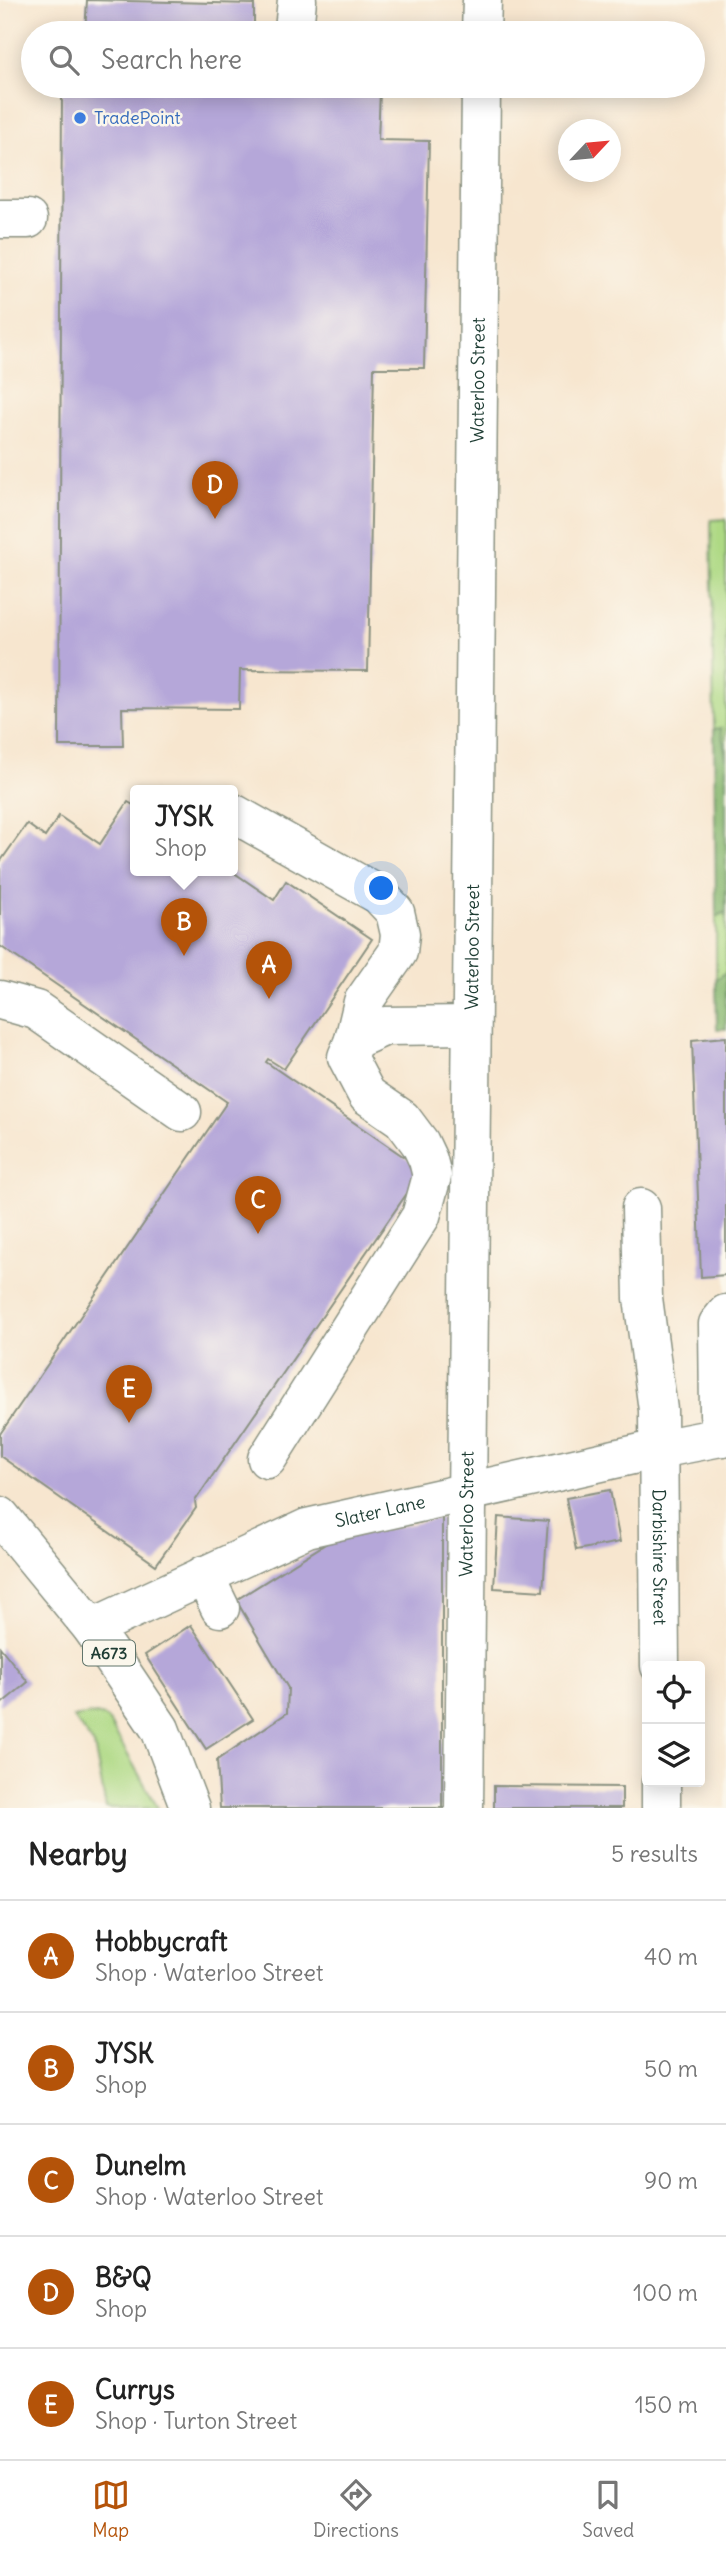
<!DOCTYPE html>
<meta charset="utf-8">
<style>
body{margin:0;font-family:Delius,sans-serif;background:#f2f2f2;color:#222}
.controls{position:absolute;right:21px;bottom:21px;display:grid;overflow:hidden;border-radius:7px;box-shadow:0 4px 18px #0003}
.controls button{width:63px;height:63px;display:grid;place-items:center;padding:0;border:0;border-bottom:2px solid #e0e0e0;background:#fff;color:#222;font:35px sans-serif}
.compass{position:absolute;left:558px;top:119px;width:63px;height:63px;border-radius:50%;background:#fff;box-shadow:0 4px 18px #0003;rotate:64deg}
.you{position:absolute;left:382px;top:889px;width:24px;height:24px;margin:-18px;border:5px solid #fff;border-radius:50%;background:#1a73e8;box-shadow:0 0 0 10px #1a73e833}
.badge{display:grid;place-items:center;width:46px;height:46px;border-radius:50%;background:#b45309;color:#fff;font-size:23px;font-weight:700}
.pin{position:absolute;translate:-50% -58px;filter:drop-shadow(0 2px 4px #0008)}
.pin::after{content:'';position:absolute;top:37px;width:24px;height:21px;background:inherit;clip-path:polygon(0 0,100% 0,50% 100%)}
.popup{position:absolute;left:130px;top:785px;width:108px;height:91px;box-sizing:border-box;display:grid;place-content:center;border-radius:7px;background:#fff;filter:drop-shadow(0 2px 5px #0005);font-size:23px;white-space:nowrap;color:#767676}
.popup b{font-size:26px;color:#222}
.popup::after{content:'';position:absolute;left:50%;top:100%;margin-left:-14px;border:14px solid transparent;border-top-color:#fff}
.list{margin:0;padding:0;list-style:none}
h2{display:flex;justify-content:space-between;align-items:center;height:91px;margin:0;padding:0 28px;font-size:30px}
h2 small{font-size:23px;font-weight:400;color:#767676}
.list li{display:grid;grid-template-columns:46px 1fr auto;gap:21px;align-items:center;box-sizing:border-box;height:112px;padding:0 28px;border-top:2px solid #e0e0e0}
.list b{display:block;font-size:26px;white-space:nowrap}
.list p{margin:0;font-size:23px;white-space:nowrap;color:#767676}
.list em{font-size:23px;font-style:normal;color:#767676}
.icon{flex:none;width:38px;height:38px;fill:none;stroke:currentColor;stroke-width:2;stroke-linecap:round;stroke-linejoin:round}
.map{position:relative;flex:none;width:726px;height:1808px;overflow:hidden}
.search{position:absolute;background:#fff;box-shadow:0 4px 18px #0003;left:21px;right:21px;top:21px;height:77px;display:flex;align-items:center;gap:18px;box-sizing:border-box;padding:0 24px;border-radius:38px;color:#767676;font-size:26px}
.sheet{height:651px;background:#fff}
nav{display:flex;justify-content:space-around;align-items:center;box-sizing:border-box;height:98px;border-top:2px solid #e0e0e0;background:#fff;font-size:19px;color:#767676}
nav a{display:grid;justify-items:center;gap:4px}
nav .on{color:#b45309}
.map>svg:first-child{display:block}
.green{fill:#aed984;stroke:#668b5c;stroke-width:2}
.forest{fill:#8ab972;stroke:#547b53;stroke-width:2}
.building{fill:#b5a7d9}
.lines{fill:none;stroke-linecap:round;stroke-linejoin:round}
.minor-casing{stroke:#8b9282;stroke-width:41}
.major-casing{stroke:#8b9282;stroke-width:41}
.minor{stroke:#fff;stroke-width:38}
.major{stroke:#fff;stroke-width:38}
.shop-dot{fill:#3f7fe0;stroke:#fbf7ec;stroke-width:2.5}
.labels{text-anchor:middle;stroke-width:5;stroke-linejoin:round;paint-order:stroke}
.shield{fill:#fbf7ec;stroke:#61756b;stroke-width:2}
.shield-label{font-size:16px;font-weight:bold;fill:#1f3d34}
.shop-label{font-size:18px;fill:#366cbe;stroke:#fbf7ec;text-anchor:start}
.street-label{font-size:18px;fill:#1f3d34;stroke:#fbf7ec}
</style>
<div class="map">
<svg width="726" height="1808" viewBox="0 0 726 1808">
<rect width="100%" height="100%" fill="#fbf7ec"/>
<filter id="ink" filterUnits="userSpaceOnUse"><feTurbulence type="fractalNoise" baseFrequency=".0143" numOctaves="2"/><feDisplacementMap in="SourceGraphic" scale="14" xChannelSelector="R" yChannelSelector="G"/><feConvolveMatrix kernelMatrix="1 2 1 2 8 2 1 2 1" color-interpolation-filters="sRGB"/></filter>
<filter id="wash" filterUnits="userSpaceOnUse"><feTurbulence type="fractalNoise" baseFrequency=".00686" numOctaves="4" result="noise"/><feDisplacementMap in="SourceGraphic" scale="28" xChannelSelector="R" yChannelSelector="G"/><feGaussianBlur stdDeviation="1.57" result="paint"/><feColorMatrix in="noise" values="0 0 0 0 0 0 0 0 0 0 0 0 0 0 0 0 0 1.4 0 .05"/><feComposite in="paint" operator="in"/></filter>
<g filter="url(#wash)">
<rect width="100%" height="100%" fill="#f7e6cf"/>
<!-- green -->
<path class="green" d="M726 519V757L721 729H714L711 520Z
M726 912V972L716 980V917Z
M95 1715 103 1716 108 1720 158 1808H106L94 1745 73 1717Z"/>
<!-- forest -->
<path class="forest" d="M721 728 726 757V912L716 917 714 729Z
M726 972V1029H717L716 980Z"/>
<g id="blocks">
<!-- building -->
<path class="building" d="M87 0 254 4V33H85Z
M62 86H254V88L380 91 378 140 429 141 424 368H374L368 671 240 670 239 709 122 708 123 746H59Z
M128 802 135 806V870H230L274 900 286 881 372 939 284 1069 268 1059 266 1062 423 1170 195 1501 196 1508 156 1565 0 1456V1434L227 1102 0 946V862L27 824 45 837 59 816 100 844Z
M726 1037V1275L701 1277 692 1040Z
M610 1490 620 1542 576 1550 566 1498Z
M498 1517 548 1521 543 1591 494 1588Z
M442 1518V1808H220L217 1760 287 1713 288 1688 236 1600 332 1540Z
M191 1625 253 1719 206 1749 145 1655Z
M0 1647 28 1682 0 1705Z
M494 1786 622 1787V1808H494Z"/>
</g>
</g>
<g filter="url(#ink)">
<use href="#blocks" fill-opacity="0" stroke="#8b9282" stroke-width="2"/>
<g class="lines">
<defs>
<g id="minor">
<path d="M294 30 297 0"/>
<path d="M481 33 482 0"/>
<path d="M0 219H28"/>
<path d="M233 813 379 895 395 912 400 934 398 952 363 1002 354 1040"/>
<path d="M0 1000 36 1010 182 1112"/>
<path id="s1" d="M641 1208 643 1298 658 1410 660 1666"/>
<path d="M723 1437 719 1414 718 1324 726 1314"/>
<path d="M267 1459 421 1216 432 1176 428 1160 420 1143 402 1119 367 1095 347 1057 354 1040 385 1026 471 1025"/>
<path d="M204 1575 220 1608"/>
<path id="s2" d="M92 1628 307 1528 659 1449 726 1436"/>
<path d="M661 1782V1808"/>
<path id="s3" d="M464 1808 481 86"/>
</g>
<path id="major" d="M0 1516 92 1628 160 1729 190 1808"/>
</defs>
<!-- minor casing -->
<use href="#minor" class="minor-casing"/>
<!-- major casing -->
<use href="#major" class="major-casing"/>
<!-- minor -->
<use href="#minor" class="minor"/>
<!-- major -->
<use href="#major" class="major"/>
</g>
</g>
<!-- markers -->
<circle class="shop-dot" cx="80" cy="118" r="7"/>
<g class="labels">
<!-- shield labels -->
<rect class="shield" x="83" y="1640.5" width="52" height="25" rx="5"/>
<g class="shield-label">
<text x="109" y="1659">A673</text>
</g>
<!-- shop labels -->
<g class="shop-label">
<text x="94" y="124">TradePoint</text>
</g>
<!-- street labels -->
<g class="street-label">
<text dy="6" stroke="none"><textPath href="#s3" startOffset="1428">Waterloo Street</textPath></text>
<text dy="6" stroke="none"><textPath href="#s3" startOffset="861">Waterloo Street</textPath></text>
<text dy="6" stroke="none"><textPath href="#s2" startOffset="312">Slater Lane</textPath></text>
<text dy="6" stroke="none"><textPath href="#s3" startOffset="294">Waterloo Street</textPath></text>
<text dy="6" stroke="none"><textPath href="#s1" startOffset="350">Darbishire Street</textPath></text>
</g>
</g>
</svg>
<div class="controls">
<button><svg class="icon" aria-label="locate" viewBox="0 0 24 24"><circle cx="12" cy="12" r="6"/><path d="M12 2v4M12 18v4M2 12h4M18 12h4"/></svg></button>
<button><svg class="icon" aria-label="layers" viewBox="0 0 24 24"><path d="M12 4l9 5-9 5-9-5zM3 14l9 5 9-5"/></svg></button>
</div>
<svg class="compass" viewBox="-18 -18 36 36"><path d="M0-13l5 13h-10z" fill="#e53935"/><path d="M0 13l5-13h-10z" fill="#767676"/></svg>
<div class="you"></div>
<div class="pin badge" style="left:269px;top:999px">A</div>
<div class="pin badge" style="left:184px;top:956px">B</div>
<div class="popup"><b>JYSK</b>Shop</div>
<div class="pin badge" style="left:258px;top:1234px">C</div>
<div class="pin badge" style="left:215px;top:519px">D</div>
<div class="pin badge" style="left:129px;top:1423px">E</div>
<div class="search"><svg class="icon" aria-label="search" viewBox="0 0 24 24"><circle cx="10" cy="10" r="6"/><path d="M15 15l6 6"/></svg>Search here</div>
</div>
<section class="sheet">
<h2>Nearby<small>5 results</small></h2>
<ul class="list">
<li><span class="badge">A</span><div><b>Hobbycraft</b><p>Shop · Waterloo Street</p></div><em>40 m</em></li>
<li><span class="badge">B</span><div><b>JYSK</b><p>Shop</p></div><em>50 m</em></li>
<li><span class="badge">C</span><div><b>Dunelm</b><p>Shop · Waterloo Street</p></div><em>90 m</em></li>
<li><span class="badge">D</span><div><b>B&amp;Q</b><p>Shop</p></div><em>100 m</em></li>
<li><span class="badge">E</span><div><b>Currys</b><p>Shop · Turton Street</p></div><em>150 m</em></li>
</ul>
</section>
<nav>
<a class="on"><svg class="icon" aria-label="map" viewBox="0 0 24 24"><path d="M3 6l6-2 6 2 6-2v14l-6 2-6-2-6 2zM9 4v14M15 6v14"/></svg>Map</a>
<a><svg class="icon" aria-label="directions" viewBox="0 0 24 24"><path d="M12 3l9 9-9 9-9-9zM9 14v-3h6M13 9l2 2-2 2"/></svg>Directions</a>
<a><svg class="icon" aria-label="saved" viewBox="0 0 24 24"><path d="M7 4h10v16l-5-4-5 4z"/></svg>Saved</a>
</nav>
